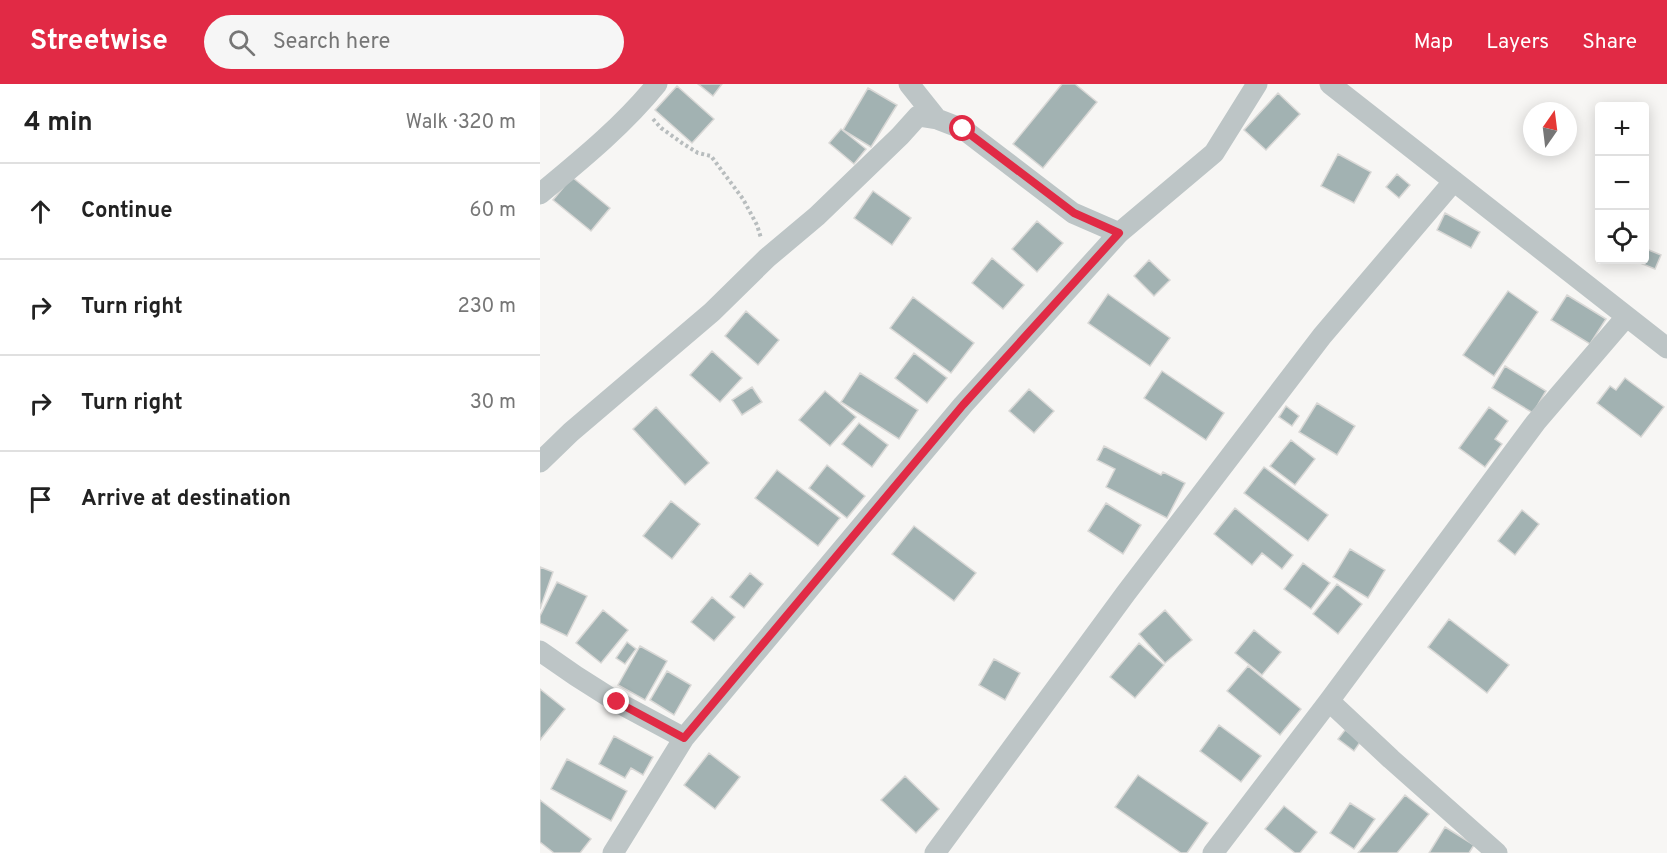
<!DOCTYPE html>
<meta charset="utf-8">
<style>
body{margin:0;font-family:Overpass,sans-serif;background:#f6f6f6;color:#222}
.controls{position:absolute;right:18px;top:18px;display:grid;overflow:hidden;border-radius:6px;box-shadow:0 3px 15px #0003}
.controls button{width:54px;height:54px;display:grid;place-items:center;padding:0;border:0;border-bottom:2px solid #e0e0e0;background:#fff;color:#222;font:30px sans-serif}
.compass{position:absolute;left:983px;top:18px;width:54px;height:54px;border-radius:50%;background:#fff;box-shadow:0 3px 15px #0003;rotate:14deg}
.stop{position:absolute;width:18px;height:18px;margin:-14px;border:4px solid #e12a45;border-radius:50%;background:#fff}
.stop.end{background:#e12a45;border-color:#fff;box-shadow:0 2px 6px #0008}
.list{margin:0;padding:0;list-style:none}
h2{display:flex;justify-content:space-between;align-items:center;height:78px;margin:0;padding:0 24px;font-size:26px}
h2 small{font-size:20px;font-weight:400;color:#767676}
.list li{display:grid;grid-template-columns:39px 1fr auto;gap:18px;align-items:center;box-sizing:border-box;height:96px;padding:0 24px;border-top:2px solid #e0e0e0}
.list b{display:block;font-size:22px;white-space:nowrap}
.list em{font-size:20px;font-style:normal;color:#767676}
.icon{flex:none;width:33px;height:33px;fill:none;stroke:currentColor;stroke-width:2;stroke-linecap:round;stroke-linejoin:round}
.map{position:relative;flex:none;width:1127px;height:769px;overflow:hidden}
header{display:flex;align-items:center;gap:36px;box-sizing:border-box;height:84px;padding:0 30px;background:#e12a45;color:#fff}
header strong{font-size:28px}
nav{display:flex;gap:33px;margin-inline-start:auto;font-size:21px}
.search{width:420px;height:54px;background:#f6f6f6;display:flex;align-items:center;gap:15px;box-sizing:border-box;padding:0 21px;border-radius:33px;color:#767676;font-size:22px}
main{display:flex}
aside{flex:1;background:#fff}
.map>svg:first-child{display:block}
.building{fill:#a2b2b2;stroke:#d9d8d6;stroke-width:1.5}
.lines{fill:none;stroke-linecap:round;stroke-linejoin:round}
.path{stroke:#b8bdbe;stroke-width:4;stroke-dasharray:3 3;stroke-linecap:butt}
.minor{stroke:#bdc5c6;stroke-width:21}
.route{stroke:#e12a45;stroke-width:8}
</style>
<header>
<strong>Streetwise</strong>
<div class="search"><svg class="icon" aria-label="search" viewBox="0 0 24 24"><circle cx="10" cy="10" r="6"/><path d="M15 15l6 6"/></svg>Search here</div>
<nav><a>Map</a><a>Layers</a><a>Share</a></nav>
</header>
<main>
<aside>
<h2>4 min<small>Walk · 320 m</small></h2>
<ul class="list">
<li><svg class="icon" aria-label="ahead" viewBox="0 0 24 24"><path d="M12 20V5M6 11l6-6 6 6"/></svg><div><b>Continue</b></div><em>60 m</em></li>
<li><svg class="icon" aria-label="right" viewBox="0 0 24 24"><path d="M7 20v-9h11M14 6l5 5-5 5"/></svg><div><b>Turn right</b></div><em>230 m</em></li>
<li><svg class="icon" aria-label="right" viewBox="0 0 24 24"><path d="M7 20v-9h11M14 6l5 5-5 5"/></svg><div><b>Turn right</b></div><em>30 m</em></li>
<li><svg class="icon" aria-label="arrive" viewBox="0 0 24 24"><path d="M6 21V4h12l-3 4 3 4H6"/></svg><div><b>Arrive at destination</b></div></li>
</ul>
</aside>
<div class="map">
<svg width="1127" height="769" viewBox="0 0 1127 769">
<rect width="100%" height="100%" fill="#f7f6f4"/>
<!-- building -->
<path class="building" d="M158 0H182L173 12Z
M522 0H535L557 18 503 84 473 60Z
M137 2 174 35 152 59 115 26Z
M328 4 357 21 331 63 303 46Z
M738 9 760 30 726 66 704 46Z
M301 45 326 65 314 80 289 59Z
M798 70 831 88 814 119 781 102Z
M857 90 870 101 859 114 846 103Z
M32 93 70 124 51 147 13 116Z
M333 107 371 134 352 161 314 134Z
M905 129 940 148 931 164 897 146Z
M497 137 523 159 497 188 472 165Z
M1104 164 1121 171 1115 185 1095 177V176H1104Z
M452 174 484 201 463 225 432 199Z
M609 176 630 196 614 212 594 192Z
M968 207 998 228 954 292 923 271Z
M568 210 630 254 610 282 548 239Z
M1027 211 1066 235 1050 260 1011 236Z
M373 213 434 259 411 289 350 244Z
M206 227 239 256 218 281 185 252Z
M172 267 202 294 180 318 150 291Z
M374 269 407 294 387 319 355 294Z
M965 282 1006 307 993 329 952 304Z
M622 287 684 329 666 356 604 314Z
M320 289 378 326 359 355 301 318Z
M1085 294 1124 323 1101 353 1057 319 1070 302 1076 306Z
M212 303 222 318 202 331 192 316Z
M489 305 514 327 494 349 469 327Z
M285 307 316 333 290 362 259 336Z
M777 319 815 342 797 371 759 348Z
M746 322 759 332 752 342 739 333Z
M116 323 169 379 145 401 93 345Z
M949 323 968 337 955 355 962 360 945 383 919 364Z
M319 339 348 361 332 383 302 360Z
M751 356 775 375 755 401 730 382Z
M564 362 621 391 623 388 645 399 627 434 566 403 575 385 557 376Z
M287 381 325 412 307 434 269 404Z
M724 383 788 431 768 457 704 409Z
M237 386 300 434 278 462 215 414Z
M131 417 160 440 132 475 103 452Z
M566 419 601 441 583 470 548 447Z
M695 424 753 471 742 485 722 469 712 481 674 450Z
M982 426 999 440 975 471 958 457Z
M374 442 436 489 414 517 352 470Z
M810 465 845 486 828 514 793 493Z
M763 479 790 499 771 525 744 505Z
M0 483 13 488 0 525Z
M210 489 223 500 204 524 190 513Z
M17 498 47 512 27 552 0 539V532Z
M797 500 822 520 798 550 773 530Z
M172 513 195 533 174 557 151 538Z
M63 526 88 546 61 579 36 559Z
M625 526 652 556 625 579 599 550Z
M909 535 969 581 947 609 888 563Z
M714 546 741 568 722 591 695 569Z
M87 558 96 565 85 580 76 574Z
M599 559 624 581 595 614 570 593Z
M100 562 127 577 105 616 78 601Z
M454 575 480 589 465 616 439 601Z
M708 582 761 625 740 651 687 607Z
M127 587 151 601 134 631 110 616Z
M0 605 25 625 0 656Z
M679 641 721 672 701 698 660 667Z
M805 646 821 657 814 667 798 655Z
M74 652 113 673 103 691 91 684 85 694 59 680Z
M169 669 200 693 175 725 144 701Z
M27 675 87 707 71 737 11 705Z
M598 691 668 739 647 769H641L575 723Z
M365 692 399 725 376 749 341 716Z
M865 711 889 730 857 769H818Z
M0 716 51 755 40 769H14L0 758Z
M810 719 835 735 814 765 790 749Z
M744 722 777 748 760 769H755L725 745Z
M905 743 934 761 929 769H889Z"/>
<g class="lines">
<!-- path -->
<path class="path" d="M113 35 121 44 142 59 158 69 171 72 203 115 217 141 221 154"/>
<!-- minor -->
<path class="minor" d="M369 0 397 35
M790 0 1127 264
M0 110C41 76 83 42 117 0
M0 378 31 348 172 228 227 174 277 132 360 52 378 32 397 35 423 45 533 129 579 149
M0 567 36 592 77 618 144 654
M789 617 851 675 957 769
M73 769 144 654 423 321 579 149 674 69 717 0
M395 769 586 509 782 252 914 97
M673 769 789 617 996 338 1086 233"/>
</g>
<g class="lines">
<!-- route -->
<path class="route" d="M77 618 144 654 423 321 579 149 534 129 423 45"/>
</g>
</svg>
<div class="controls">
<button>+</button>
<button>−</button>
<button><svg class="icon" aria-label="locate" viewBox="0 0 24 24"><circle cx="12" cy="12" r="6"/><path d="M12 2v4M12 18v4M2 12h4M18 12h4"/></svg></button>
</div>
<svg class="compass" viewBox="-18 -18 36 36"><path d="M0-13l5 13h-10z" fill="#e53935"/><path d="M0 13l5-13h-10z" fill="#767676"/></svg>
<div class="stop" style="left:423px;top:45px"></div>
<div class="stop end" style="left:77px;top:618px"></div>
</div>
</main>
